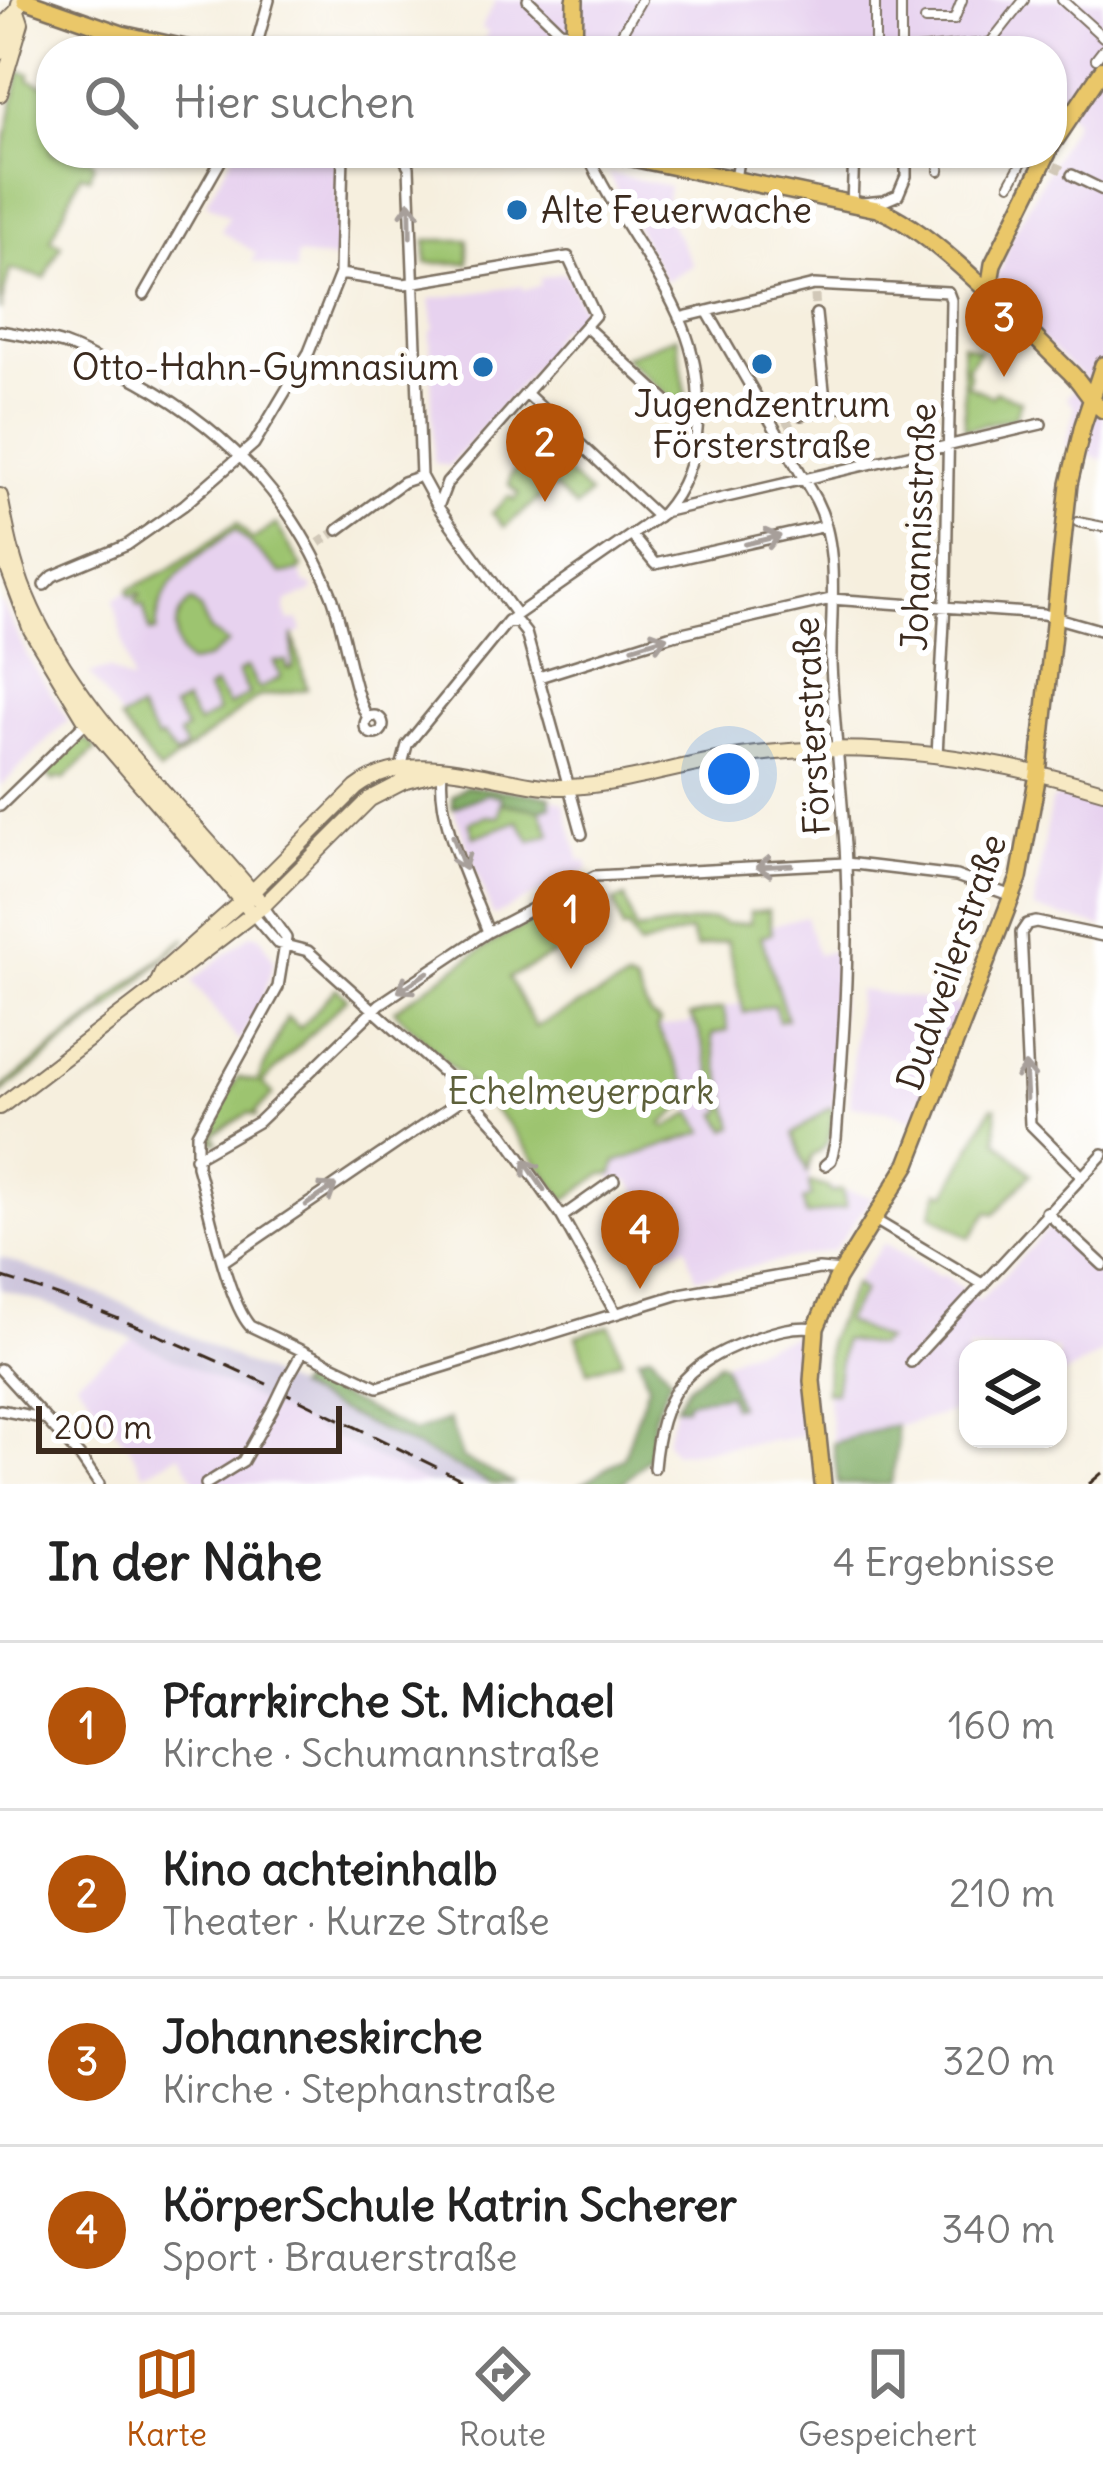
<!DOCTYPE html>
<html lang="de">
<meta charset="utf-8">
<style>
body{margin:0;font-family:Delius,sans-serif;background:#f6f6f6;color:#222}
.controls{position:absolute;right:36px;bottom:36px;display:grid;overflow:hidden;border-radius:24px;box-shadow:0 3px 9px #0004}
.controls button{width:108px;height:108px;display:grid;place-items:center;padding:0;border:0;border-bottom:3px solid #e0e0e0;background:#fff;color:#222;font:60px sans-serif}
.scale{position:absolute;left:36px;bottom:30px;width:306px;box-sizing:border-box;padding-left:12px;border:6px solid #3b2a1e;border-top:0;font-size:33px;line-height:42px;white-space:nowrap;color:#3b2a1e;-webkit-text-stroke:9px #fff;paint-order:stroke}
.you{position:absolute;left:729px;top:774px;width:42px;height:42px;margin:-30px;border:9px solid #fff;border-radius:50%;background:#1a73e8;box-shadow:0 0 0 18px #1a73e833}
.badge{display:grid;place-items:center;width:78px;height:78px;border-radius:50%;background:#b45309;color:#fff;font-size:39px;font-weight:700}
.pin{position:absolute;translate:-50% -99px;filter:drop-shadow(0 3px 6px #0008)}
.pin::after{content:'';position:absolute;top:63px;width:42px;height:36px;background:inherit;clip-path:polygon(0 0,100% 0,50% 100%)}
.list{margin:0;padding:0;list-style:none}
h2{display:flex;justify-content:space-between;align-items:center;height:156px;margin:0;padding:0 48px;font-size:51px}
h2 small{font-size:39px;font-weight:400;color:#767676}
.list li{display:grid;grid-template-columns:78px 1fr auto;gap:36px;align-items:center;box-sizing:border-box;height:168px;padding:0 48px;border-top:3px solid #e0e0e0}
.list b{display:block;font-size:45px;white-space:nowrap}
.list p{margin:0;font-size:39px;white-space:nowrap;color:#767676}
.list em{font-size:39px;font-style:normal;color:#767676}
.icon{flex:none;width:66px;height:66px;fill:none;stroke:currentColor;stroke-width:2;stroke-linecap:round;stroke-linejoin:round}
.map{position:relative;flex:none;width:1103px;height:1484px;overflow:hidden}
.search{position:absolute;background:#fff;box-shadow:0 3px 9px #0004;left:36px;right:36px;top:36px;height:132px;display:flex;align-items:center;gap:30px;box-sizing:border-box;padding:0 42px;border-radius:48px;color:#767676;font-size:45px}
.sheet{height:828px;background:#fff}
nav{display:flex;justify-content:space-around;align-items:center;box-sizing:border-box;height:168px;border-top:3px solid #e0e0e0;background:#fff;font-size:33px;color:#767676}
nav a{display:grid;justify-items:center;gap:6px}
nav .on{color:#b45309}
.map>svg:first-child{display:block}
.built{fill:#e7d2ef}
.industrial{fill:#c8bfd8}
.green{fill:#9dc46f;stroke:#6c7746;stroke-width:3}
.forest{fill:#7eaa62;stroke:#5c6a40;stroke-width:3}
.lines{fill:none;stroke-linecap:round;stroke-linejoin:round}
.minor-tunnel{stroke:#d1c8b8;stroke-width:9;stroke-dasharray:9 4.5;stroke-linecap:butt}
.pedestrian-casing{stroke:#7c6f61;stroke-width:12}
.minor-casing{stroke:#7c6f61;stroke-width:14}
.secondary-casing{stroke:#7c6f61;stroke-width:18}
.primary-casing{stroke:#7c6f61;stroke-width:20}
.pedestrian{stroke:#fff;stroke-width:8}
.minor{stroke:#fff;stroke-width:9}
.secondary{stroke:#f7e9c3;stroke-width:14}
.primary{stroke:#eac769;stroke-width:15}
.rail{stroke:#3b2a1e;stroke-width:3;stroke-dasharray:18 9;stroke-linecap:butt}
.minor-bridge-casing{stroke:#7c6f61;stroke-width:14;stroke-linecap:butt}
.minor-bridge{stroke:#fff;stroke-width:9}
.oneway{stroke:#a79f9a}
.poi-dot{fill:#1f6fb2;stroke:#fff;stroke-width:4.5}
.labels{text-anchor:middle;stroke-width:12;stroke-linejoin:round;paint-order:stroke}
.poi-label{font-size:36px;fill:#3b2a1e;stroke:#fff;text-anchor:start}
.street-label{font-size:36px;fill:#3b2a1e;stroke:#fff}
.park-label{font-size:36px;fill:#5d603a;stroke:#fff}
</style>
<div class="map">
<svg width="1103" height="1484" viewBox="0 0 1103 1484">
<rect width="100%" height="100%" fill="#fff"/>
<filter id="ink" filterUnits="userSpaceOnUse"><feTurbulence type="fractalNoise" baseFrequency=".00833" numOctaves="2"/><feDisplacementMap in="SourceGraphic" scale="24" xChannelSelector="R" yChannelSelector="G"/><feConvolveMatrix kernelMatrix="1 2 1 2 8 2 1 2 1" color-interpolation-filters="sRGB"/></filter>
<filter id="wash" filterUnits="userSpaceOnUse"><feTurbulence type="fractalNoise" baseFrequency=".004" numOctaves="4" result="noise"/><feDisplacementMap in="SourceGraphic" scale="48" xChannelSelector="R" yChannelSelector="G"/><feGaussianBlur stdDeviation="2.7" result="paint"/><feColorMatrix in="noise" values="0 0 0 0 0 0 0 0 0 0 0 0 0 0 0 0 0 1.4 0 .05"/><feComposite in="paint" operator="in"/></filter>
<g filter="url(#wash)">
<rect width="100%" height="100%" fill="#f6efde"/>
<!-- built -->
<path class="built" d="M496 0H1103V460L1065 447 1075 408 1066 397 1085 379 1010 310 996 284 997 271H1001L1010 240 1075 120 1052 100V51H991L980 43 978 50 942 51H583L582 38H564L565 51H478L488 32 481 28Z
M234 153H336L338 260 297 255 296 272 252 261 256 253 221 231 229 216 206 203Z
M608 173 669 186 665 213 693 265 665 281Z
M562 273 567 275 583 310 573 324 558 329 549 344 552 348 449 466 434 463 430 334 434 327 430 299 522 286 523 291 541 285 539 279Z
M237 523 252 540 276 524 302 567 300 571 305 584 311 585 313 591 286 602 285 610 289 621 299 620 302 632 294 635 307 689 258 697 159 772 90 674 109 669 132 683 114 599 168 570Z
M0 600 29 659 68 720 0 787Z
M466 786 542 795 564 803 580 861 586 860 589 869 493 916 451 802Z
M1061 796 1103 809V927L1034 909 1051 801Z
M806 916 817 955 841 949 839 1048 830 1141 826 1149 812 1156 809 1182 872 1197 834 1250 696 1278 686 1246 666 1253 646 1203 629 1181 614 1180 608 1174 613 1173 616 1162 705 1132 686 1103 693 1098 670 1046 657 1027 690 1023V1016L743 1003 727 941 772 932 771 926Z
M251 934 260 935 274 961 262 1001 239 1042 192 981Z
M858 990 962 1005 914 1120 888 1111 850 1106Z
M1053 1224 1103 1272V1352L1058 1379V1349H968V1408L833 1443 825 1375 828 1340 854 1284 884 1243 938 1276 944 1275 979 1301Z
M797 1335 802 1338 798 1356 804 1432 801 1437 675 1453 670 1448 666 1440 676 1406 688 1386 705 1372 741 1353Z
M133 1339 329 1433 429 1484H197L180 1454 144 1474 129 1446 76 1380Z"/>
<!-- industrial -->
<path class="industrial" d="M0 1257 118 1301 492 1484H429L133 1339 56 1307 0 1289Z"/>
<!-- green -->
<path class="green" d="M20 71 30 74 29 80 48 87 51 83V153L91 159 94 164 89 177 81 174 51 240 61 245 45 278 10 269 0 310V166Z
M426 240H468V263H426Z
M677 336 686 396 674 401 624 357Z
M962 344 980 350 967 368 970 376 967 385 992 396 995 391 1021 401 1015 417 965 429Z
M530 411H536L559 433 538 455 544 461 549 457 589 494 576 508 554 487 504 527 492 513 509 496 514 500 519 494 509 485 510 476 526 457 506 438Z
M237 523 252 540 276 524 302 567 299 571 281 574 235 530C196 557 158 579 156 631L150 632 143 605 138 606 135 599 140 597V593L130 596 128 590 168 570Z
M191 601 200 609 210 631 228 643 209 658 189 664C171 648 171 615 191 601Z
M293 634 307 689 258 697 159 772 120 720 139 710 157 740 162 738 175 756 186 748 179 735 186 730 173 708 185 702 198 724 218 712 207 690 215 685 229 706 249 694 238 672 247 667 259 689 281 677 274 662 286 661 287 669 293 668Z
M88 740 96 749 63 780 59 777 54 781 45 772 77 741Z
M502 796 547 806 540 810 551 834 531 841 518 821 474 837 469 822 487 816 499 817Z
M589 890 602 929 509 978 535 1027 627 981 635 984 650 1015 660 1022 657 1027 694 1098 662 1124 666 1128 692 1113 705 1132 616 1162 613 1174H603L565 1200 508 1124 394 1010 487 946Z
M625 898 636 931 714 919 726 924 750 923V912L768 910 772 933 761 936 787 1019 779 1021 774 1005 744 1013 727 941 696 948 690 931 639 947 628 928 623 930 614 902Z
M186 938 109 1009 0 1094V1089L106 1007 105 1004Z
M336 988 347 998 262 1083 273 1094 255 1113 256 1116 249 1113 214 1134 217 1142H211L208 1130 238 1077 257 1082 287 1017 300 1028Z
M723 1008 728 1030 713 1034 712 1040 734 1127 727 1130 718 1114 724 1111 698 1029 690 1016Z
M830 1107 833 1109C831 1132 833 1145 812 1156L807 1172 793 1134Z
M992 1107H996L997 1140 1031 1174 995 1214 988 1212 970 1238 931 1214 939 1191 947 1193Z
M809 1182 827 1187 831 1192 842 1190 846 1207 806 1216 803 1200 811 1196Z
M854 1284 863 1291 844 1321 885 1340 877 1346 843 1340 835 1393 826 1392 828 1340Z
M610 1325 622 1360 588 1371 577 1336Z"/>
<!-- forest -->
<path class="forest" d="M466 786 542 795 550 797 551 806 539 810 501 803V796L486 794 453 808 452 797Z
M651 1353 671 1378 654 1415 650 1457 622 1484H582L624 1457 648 1385 639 1357Z
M719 1362 724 1365 738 1406 732 1407 728 1394 687 1401 686 1407 676 1406 688 1386Z
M301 1382H309L414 1432 449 1420 462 1458 514 1484H492L295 1389Z
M895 1425 898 1442 891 1484H838L833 1443Z"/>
</g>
<g filter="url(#ink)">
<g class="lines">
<!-- minor-tunnel -->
<path class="minor-tunnel" d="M1054 166 1072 175
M815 295 816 314
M784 425 801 415
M319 543 338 530"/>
<defs>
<path id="pedestrian" d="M875 0V51
M901 0V51
M1062 0 1103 37
M925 20H952
M954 20 962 0
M615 45 641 0
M977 45 991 42 1024 0
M1096 59 1103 50
M939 171 941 153
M1010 184 1027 153
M1078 522 1103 527"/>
<path id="minor" d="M528 0 560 31 573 33
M255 51 269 0
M916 51 977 45
M378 153 404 158 409 167 421 476 438 507 516 614
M854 153 852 204 884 201 898 195 906 176V153
M736 173 739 153
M1072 175 1103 190
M340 274 404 284 568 257 595 315 447 483 438 507
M144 295 225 153
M707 311 816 500C841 548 830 611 831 663 834 730 843 797 846 864 850 956 843 1048 836 1139L831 1160 825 1165
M816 314 826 409
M679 318 814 285 948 292 951 300 946 584 937 755
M586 327 682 415
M0 331C21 335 43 338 63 344 83 351 102 362 121 372 216 420 292 494 331 594 345 629 351 691 368 718
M527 394 658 517
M801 415 883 398
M667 511 1041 424
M338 530 403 482 421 476
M632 536 655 564 825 526
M44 585 53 576 127 545 184 505 254 444 309 352 340 274 343 153
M508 621 518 623 526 633 582 834
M539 677 669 636 831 599 1043 614 1103 631
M365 725a9 9 0 1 1 18 0a9 9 0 1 1-18 0Z
M401 768 407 745 508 621 663 513C706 465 706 383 683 326 658 265 613 213 587 153
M442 771C437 824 470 883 488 932
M0 806 87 721
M263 906 286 938 278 987 197 1134V1166C208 1203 227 1301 250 1326L378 1387 680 1294 819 1269 843 1271
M253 915 277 943 308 951 468 1095 501 1131 562 1217 615 1312
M195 1158 258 1122 380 1004 488 932 595 876 846 863 956 876 1012 896
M1082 1176 1030 1124 1021 933 1027 924 1036 922 1103 936
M1046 1212 1103 1265
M562 1217 614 1180
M875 1220 984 1285
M224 1261 468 1095
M911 1362 1103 1154
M0 1369 82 1459 99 1484
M287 1379 302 1353
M0 1410 42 1418
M654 1468C660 1396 682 1365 750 1340 773 1332 791 1325 816 1328
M206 1484 243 1461 273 1408"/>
<path id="secondary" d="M0 51 9 19 17 11
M0 94 21 23 17 11 20 0
M0 496C6 528 13 564 26 595 75 714 177 799 257 898
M0 547 31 630 86 721 246 906
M155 989 163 971 252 892 356 788C418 741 499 789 569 787 626 785 684 763 741 756 862 739 986 756 1103 791
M0 1107 263 906 370 799 403 782 440 772"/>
<path id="primary" d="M25 0 122 34 199 51
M574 51 575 0
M1052 145 1103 69
M608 153 877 209C930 226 1028 332 1072 374 1084 386 1089 400 1103 410
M996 300 990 283 993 264 1048 153
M823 1484 812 1381 816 1328 837 1279 908 1164 1019 878 1038 774 1069 484 1083 425 1103 365"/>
</defs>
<!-- pedestrian casing -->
<use href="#pedestrian" class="pedestrian-casing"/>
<!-- minor casing -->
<use href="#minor" class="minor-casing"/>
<!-- secondary casing -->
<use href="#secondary" class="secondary-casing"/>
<!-- primary casing -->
<use href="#primary" class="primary-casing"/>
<!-- pedestrian -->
<use href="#pedestrian" class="pedestrian"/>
<!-- minor -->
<use href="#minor" class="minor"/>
<!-- secondary -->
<use href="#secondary" class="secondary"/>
<!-- primary -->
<use href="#primary" class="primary"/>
<!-- rail -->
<path class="rail" d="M0 1277C164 1327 317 1409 471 1484
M1089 1484 1103 1472"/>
<defs>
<path id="minor-bridge" d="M273 1408 287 1379"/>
</defs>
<!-- minor-bridge casing -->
<use href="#minor-bridge" class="minor-bridge-casing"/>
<!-- minor-bridge -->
<use href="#minor-bridge" class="minor-bridge"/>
</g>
<!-- one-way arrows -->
<defs><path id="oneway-shaft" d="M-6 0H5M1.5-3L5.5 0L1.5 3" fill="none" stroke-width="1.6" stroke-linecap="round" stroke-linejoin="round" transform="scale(3)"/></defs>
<g class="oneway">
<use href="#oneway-shaft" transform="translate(410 219) rotate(-91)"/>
<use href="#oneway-shaft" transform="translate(763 540) rotate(-13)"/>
<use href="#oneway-shaft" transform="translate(650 642) rotate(-17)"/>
<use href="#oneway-shaft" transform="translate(459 853) rotate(70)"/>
<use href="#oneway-shaft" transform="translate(774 866) rotate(177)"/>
<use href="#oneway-shaft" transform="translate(413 982) rotate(146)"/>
<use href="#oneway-shaft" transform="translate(1026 1081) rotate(-93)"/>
<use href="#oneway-shaft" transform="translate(534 1175) rotate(-124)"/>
<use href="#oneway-shaft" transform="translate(321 1195) rotate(-34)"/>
</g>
</g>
<!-- markers -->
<g class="poi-dot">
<circle cx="517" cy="210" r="12"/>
<circle cx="762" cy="364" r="12"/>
<circle cx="483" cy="367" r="12"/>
</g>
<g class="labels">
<!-- poi labels -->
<g class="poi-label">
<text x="541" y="223">Alte Feuerwache</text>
<text x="459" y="380" text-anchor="end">Otto-Hahn-Gymnasium</text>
<text x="762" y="417" text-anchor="middle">Jugendzentrum<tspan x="762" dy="41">Försterstraße</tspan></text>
</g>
<!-- street labels -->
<g class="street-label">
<text transform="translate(918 527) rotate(-88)" y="13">Johannisstraße</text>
<text transform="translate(811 726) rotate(-93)" y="13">Försterstraße</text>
<text transform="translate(951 962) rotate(-71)" y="13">Dudweilerstraße</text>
</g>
<!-- park labels -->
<g class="park-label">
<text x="581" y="1104">Echelmeyerpark</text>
</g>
</g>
</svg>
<div class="controls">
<button><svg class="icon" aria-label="layers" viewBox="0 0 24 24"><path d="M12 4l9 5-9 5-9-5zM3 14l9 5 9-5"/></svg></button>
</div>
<div class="scale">200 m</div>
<div class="you"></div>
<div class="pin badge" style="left:571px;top:969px">1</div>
<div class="pin badge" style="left:545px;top:502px">2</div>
<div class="pin badge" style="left:1004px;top:377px">3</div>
<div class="pin badge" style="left:640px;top:1289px">4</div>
<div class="search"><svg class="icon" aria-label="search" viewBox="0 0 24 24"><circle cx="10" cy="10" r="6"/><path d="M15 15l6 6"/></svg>Hier suchen</div>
</div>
<section class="sheet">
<h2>In der Nähe<small>4 Ergebnisse</small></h2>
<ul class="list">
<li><span class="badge">1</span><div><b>Pfarrkirche St. Michael</b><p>Kirche · Schumannstraße</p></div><em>160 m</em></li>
<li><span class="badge">2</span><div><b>Kino achteinhalb</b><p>Theater · Kurze Straße</p></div><em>210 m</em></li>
<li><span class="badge">3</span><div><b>Johanneskirche</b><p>Kirche · Stephanstraße</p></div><em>320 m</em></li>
<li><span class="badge">4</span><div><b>KörperSchule Katrin Scherer</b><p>Sport · Brauerstraße</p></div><em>340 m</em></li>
</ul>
</section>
<nav>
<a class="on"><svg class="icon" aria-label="map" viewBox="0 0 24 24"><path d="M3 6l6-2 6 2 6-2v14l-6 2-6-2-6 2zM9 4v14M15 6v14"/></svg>Karte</a>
<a><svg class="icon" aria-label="directions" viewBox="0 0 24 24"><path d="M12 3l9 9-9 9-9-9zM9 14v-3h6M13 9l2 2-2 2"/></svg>Route</a>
<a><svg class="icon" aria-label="saved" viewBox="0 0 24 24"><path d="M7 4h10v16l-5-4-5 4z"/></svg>Gespeichert</a>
</nav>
